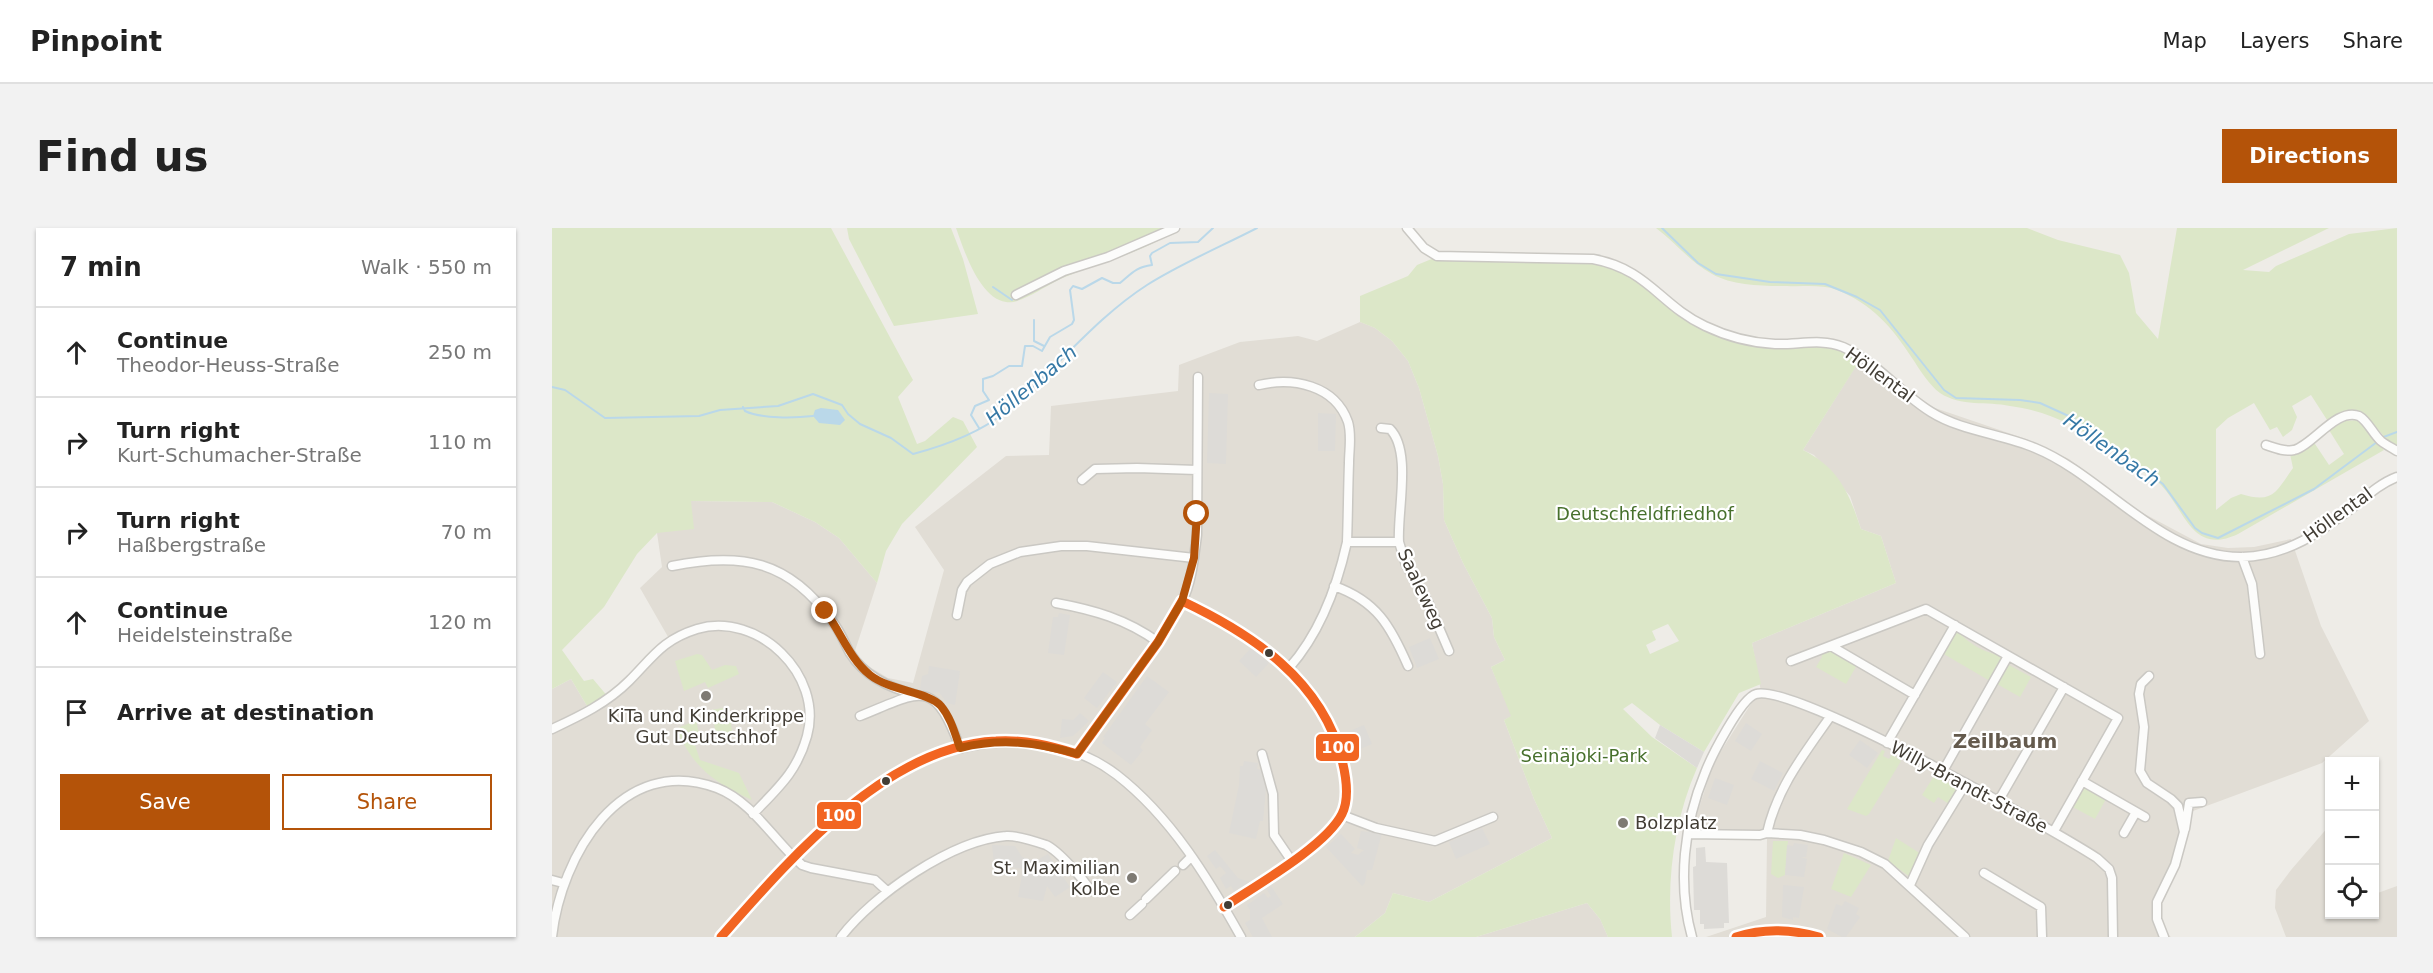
<!DOCTYPE html>
<meta charset="utf-8">
<style>
body{margin:0;font-family:"DejaVu Sans",sans-serif;background:#f2f2f2;color:#222}
.controls{position:absolute;right:18px;bottom:18px;display:grid;overflow:hidden;border-radius:0px;box-shadow:0 2px 4px #0004}
.controls button{width:54px;height:54px;display:grid;place-items:center;padding:0;border:0;border-bottom:2px solid #e0e0e0;background:#fff;color:#222;font:30px sans-serif}
.stop{position:absolute;width:18px;height:18px;margin:-14px;border:4px solid #b45309;border-radius:50%;background:#fff}
.stop.end{background:#b45309;border-color:#fff;box-shadow:0 2px 6px #0008}
.list{margin:0;padding:0;list-style:none}
h2{display:flex;justify-content:space-between;align-items:center;height:78px;margin:0;padding:0 24px;font-size:26px}
h2 small{font-size:20px;font-weight:400;color:#767676}
.list li{display:grid;grid-template-columns:39px 1fr auto;gap:18px;align-items:center;box-sizing:border-box;height:90px;padding:0 24px;border-top:2px solid #e0e0e0}
.list b{display:block;font-size:22px;white-space:nowrap}
.list p{margin:0;font-size:20px;white-space:nowrap;color:#767676}
.list em{font-size:20px;font-style:normal;color:#767676}
.actions{display:flex;gap:12px;padding:18px 24px}
.actions a{flex:1;padding:14px 0;border:2px solid #b45309;border-radius:0px;text-align:center;font-size:21px;color:#b45309}
.actions .main{background:#b45309;color:#fff}
.icon{flex:none;width:33px;height:33px;fill:none;stroke:currentColor;stroke-width:2;stroke-linecap:round;stroke-linejoin:round}
.map{position:relative;flex:none;width:1845px;height:709px;overflow:hidden;border-radius:0px}
header{display:flex;align-items:center;gap:36px;box-sizing:border-box;height:84px;padding:0 30px;background:#fff;border-bottom:2px solid #e0e0e0}
header strong{font-size:28px}
nav{display:flex;gap:33px;margin-inline-start:auto;font-size:21px}
.intro{display:flex;align-items:center;justify-content:space-between;box-sizing:border-box;height:144px;padding:0 36px}
h1{margin:0;font-size:42px}
.button{padding:15px 27px;border-radius:0px;background:#b45309;color:#fff;font-size:21px;font-weight:700}
main{display:flex;gap:36px;padding:0 36px}
aside{flex:1;background:#fff;border-radius:0px;box-shadow:0 2px 4px #0004}
.map>svg:first-child{display:block}
.residential{fill:#e1ddd5}
.green{fill:#dce7c8;fill-rule:evenodd}
.parking{fill:#dddbd7}
.water{fill:#bad8e9}
.lines{fill:none;stroke-linecap:round;stroke-linejoin:round}
.stream{stroke:#bad8e9;stroke-width:2}
.minor-casing{stroke:#cac8c3;stroke-width:11}
.minor{stroke:#fcfcfb;stroke-width:8}
.bus-1-casing{stroke:#fff;stroke-width:14}
.bus-1{stroke:#f26522;stroke-width:9}
.route{stroke:#b45309;stroke-width:8}
.bus-dot{fill:#423d35;stroke:#fff;stroke-width:2}
.poi-dot{fill:#7e7a73;stroke:#fff;stroke-width:2}
.labels{text-anchor:middle;stroke-width:4.5;stroke-linejoin:round;paint-order:stroke}
.street-label{font-size:18px;fill:#423d35;stroke:#fff}
.park-label{font-size:18px;fill:#47702c;stroke:#fff}
.poi-label{font-size:18px;fill:#423d35;stroke:#fff}
.water-label{font-size:20px;font-style:italic;fill:#3679a6;stroke:#fff}
.neighbourhood-label{font-size:20px;font-weight:bold;fill:#645a4d;stroke:#fff}
.line-badge{stroke:#fff;stroke-width:2}
.badge-label{font-size:16px;text-anchor:middle;font-weight:bold;fill:#fff}
</style>
<header>
<strong>Pinpoint</strong>
<nav><a>Map</a><a>Layers</a><a>Share</a></nav>
</header>
<div class="intro"><h1>Find us</h1><a class="button">Directions</a></div>
<main>
<aside>
<h2>7 min<small>Walk · 550 m</small></h2>
<ul class="list">
<li><svg class="icon" aria-label="ahead" viewBox="0 0 24 24"><path d="M12 20V5M6 11l6-6 6 6"/></svg><div><b>Continue</b><p>Theodor-Heuss-Straße</p></div><em>250 m</em></li>
<li><svg class="icon" aria-label="right" viewBox="0 0 24 24"><path d="M7 20v-9h11M14 6l5 5-5 5"/></svg><div><b>Turn right</b><p>Kurt-Schumacher-Straße</p></div><em>110 m</em></li>
<li><svg class="icon" aria-label="right" viewBox="0 0 24 24"><path d="M7 20v-9h11M14 6l5 5-5 5"/></svg><div><b>Turn right</b><p>Haßbergstraße</p></div><em>70 m</em></li>
<li><svg class="icon" aria-label="ahead" viewBox="0 0 24 24"><path d="M12 20V5M6 11l6-6 6 6"/></svg><div><b>Continue</b><p>Heidelsteinstraße</p></div><em>120 m</em></li>
<li><svg class="icon" aria-label="arrive" viewBox="0 0 24 24"><path d="M6 21V4h12l-3 4 3 4H6"/></svg><div><b>Arrive at destination</b></div></li>
</ul>
<div class="actions"><a class="main">Save</a><a>Share</a></div>
</aside>
<div class="map">
<svg width="1845" height="709" viewBox="0 0 1845 709">
<rect width="100%" height="100%" fill="#eeece7"/>
<!-- residential -->
<path class="residential" d="M808 94 823 100 840 113 856 133 867 160 886 228 891 256 892 292 911 335 940 390 942 409 953 432 939 439 960 488 952 492 982 571 1000 610 877 674 841 665 833 685 803 709H0V461L19 451 38 483 119 414 88 360 110 339 105 305 139 273 220 274 263 294 287 310 325 355 301 429 336 450 361 455 392 342 363 299 454 228 497 227 499 178 626 163 627 137 688 114 746 108 765 113Z
M1312 125 1353 160 1383 180 1474 211 1517 231 1587 283 1649 316 1676 320 1702 319 1739 311 1769 398 1817 493 1770 535 1641 583 1625 643 1606 679 1612 703 1619 709H1154L1214 689 1215 611 1141 598 1162 534 1202 471 1210 469 1200 415 1344 355 1329 308 1309 301 1298 268 1262 227 1251 222Z
M1777 598 1778 686H1822L1823 666 1845 658V709H1734L1723 680 1724 662 1739 642Z
M1035 675 1048 691 1056 709H924Z"/>
<!-- green -->
<path class="green" d="M0 0H279L361 152 346 169 365 216 373 213 401 189 411 193 425 219 350 296 334 323 325 355 287 310 263 294 220 274 139 273 142 301 105 305 85 326 52 379 10 422 32 453 41 451 57 470 38 483 19 451 0 461Z
M295 0H399L411 31 426 86 342 98 297 11Z
M404 0H627C592 25 551 33 513 49 497 55 469 77 454 74 427 70 412 22 404 0Z
M1104 0H1475L1506 12 1568 27 1577 45 1584 85 1606 111 1625 0H1777L1691 42 1717 44 1724 38 1797 6 1845 0V220C1829 209 1821 190 1803 182L1790 185 1777 195 1759 167 1740 178 1745 189 1740 202 1731 209 1725 199 1718 202 1702 175 1676 190 1664 201V282L1679 270 1689 266C1721 276 1724 264 1741 240L1738 226 1761 213 1777 237 1792 226 1777 202 1793 193 1806 192 1832 222 1686 306C1640 328 1633 282 1609 257 1603 251 1594 246 1587 241 1565 226 1542 208 1519 197 1499 187 1480 181 1458 178 1435 173 1409 179 1388 165 1377 157 1368 142 1360 130 1340 99 1320 76 1285 62 1269 56 1252 59 1235 58 1212 58 1181 58 1160 46 1138 34 1124 15 1104 0Z
M882 30 1033 34C1046 36 1061 38 1073 45 1103 61 1123 90 1155 104 1197 121 1228 112 1269 118 1283 120 1295 126 1308 132L1251 222C1287 240 1297 265 1309 301L1329 308 1344 355 1200 415 1209 456 1187 465 1152 524 1108 497 1080 475 1071 481 1100 509 1145 540C1122 592 1114 653 1120 709H1056L1048 691 1035 675 924 709H803L833 685 841 665 877 674 1000 610 982 571 952 492 959 488 939 439 953 432 942 409 940 390 911 335 892 292 891 256 886 228 867 160 856 133 840 113 823 100 808 94V68L856 48 865 37ZM1116 396 1127 413 1098 426 1094 417 1104 412 1100 403Z
M1406 403C1415 415 1435 426 1449 427V433L1438 453 1390 425 1401 405Z
M1277 421 1305 437 1294 456 1264 439 1270 429 1269 425Z
M145 426 150 427 160 442 173 437 184 438 187 446 156 460 153 454 132 463 123 433Z
M1455 436 1479 449 1468 469 1445 456Z
M170 480 177 484 181 508 165 510 159 482Z
M140 488H143L149 514 143 517 148 532 187 545 200 572C161 554 142 540 124 501L142 493Z
M1330 522 1333 523 1331 528 1337 531 1340 526 1349 533 1317 586 1314 588 1295 581Z
M1382 548 1405 559 1406 562 1397 576 1386 569 1382 575 1370 567Z
M1532 559 1554 571 1543 591 1519 578 1528 561Z
M1344 610 1369 626 1358 649 1336 633Z
M1221 613H1236L1233 647 1226 650 1219 646Z
M1292 625 1319 637 1299 669 1279 661Z"/>
<!-- parking -->
<path class="parking" d="M657 165 676 166 674 236 655 235Z
M766 185 784 186 783 223H766Z
M507 385 518 387 512 427 496 425 501 389H506Z
M878 410 887 431 865 440 857 419Z
M700 419 717 435 704 449 687 433Z
M377 438 408 443 403 477 395 475 387 464 379 465 368 461 370 448 376 446Z
M551 444 565 454 545 480 532 470Z
M595 448 617 464 593 496 600 502 588 519 591 522 579 537 550 515 553 510 551 509Z
M528 485 537 493 521 508 508 510 510 491 521 492Z
M1194 495 1210 506 1199 523 1183 513Z
M812 497 820 516 801 524 793 505Z
M1108 497 1152 524 1145 540 1103 510Z
M1308 512 1326 525 1315 540 1297 527Z
M692 533 706 535 705 541 710 542 714 561 711 593H708L704 611 677 605 687 557 688 538H691Z
M1208 533 1231 545 1222 563 1199 551Z
M1163 550 1182 557 1175 577 1156 570Z
M930 600 938 616 904 631 897 614Z
M817 601 830 605 820 642H815L813 655 810 658 774 619 789 606 803 621 799 625 806 627 812 622 805 620 809 603 816 604Z
M1242 615 1256 617 1254 629H1248L1255 631 1252 649 1233 647 1235 617 1241 618Z
M440 617 463 618 470 629 483 633 496 626 518 659 503 669 495 658 491 673 466 669 471 641 442 636Z
M1153 619 1154 634 1175 635 1177 695H1172V700L1152 701V696H1148V682H1142L1141 639 1144 638V620Z
M663 622 686 650 698 654 682 663 679 658 674 661 668 650 674 645 668 638 664 641 655 628Z
M1231 657 1252 659 1247 690 1241 689V692L1230 689Z
M719 658 731 676 710 690 720 709H701L693 695 698 692V682L695 677 712 665 716 670 719 668 715 662Z
M1293 673 1307 680 1304 686 1308 689 1294 709H1290L1275 701 1284 676 1290 678Z"/>
<!-- water -->
<path class="water" d="M269 180 286 182 293 192 288 197 267 195 261 188 263 182Z"/>
<g class="lines">
<!-- stream -->
<path class="stream" d="M1110 0 1146 35 1164 46 1218 54 1273 56 1305 69 1328 82 1392 162 1404 170 1468 172 1488 175 1521 190 1611 256 1643 300 1650 305 1666 310 1762 261 1825 214
M441 59 460 72
M482 92V113L492 118
M0 159 13 162 53 190 147 188 168 182 226 178 261 166 290 177 296 186 308 196 339 210 361 226C391 218 427 205 452 185 501 145 542 91 595 57 628 36 670 18 705 0
M191 179 193 183C209 191 243 190 261 188
M427 200 419 187 423 178 437 172 431 163V151L441 148 457 138H470L473 118H481L490 123 498 109 520 96 522 92 518 62 521 58 530 61 550 50 561 55H568C580 45 584 39 600 37L598 28 600 25 618 15 646 14 661 0
M1829 210 1845 204"/>
<defs>
<path id="minor" d="M855 0 872 20 885 28 1041 31C1096 41 1108 77 1153 98 1174 108 1200 115 1223 116 1246 117 1269 110 1291 119 1325 134 1348 165 1379 184 1409 203 1450 206 1483 220 1552 248 1609 330 1690 329 1735 328 1769 304 1804 277 1817 266 1829 255 1845 249
M464 67 512 43 556 29 623 0
M707 157C741 149 783 157 796 194 800 207 797 222 797 235 796 262 796 288 795 314 785 359 768 405 737 440
M829 200 838 201C860 223 845 284 847 314
M1714 217C1723 220 1732 224 1742 222 1761 217 1785 179 1807 188 1816 193 1821 206 1829 213 1834 217 1840 220 1845 223
M530 252 543 241 585 240 645 242
M795 314H847L854 337 876 374 897 423
M1690 329 1700 356 1708 426
M120 338C189 324 237 332 280 393 288 403 292 414 298 425 313 449 340 461 366 467
M782 358C825 373 839 399 856 438
M630 373C701 404 767 450 789 527 794 545 798 568 790 586 780 610 697 662 672 679
M504 375C542 382 574 391 606 414
M405 387 410 362 415 354 438 336 468 324 509 318H535L642 330
M1279 418 1363 467
M1239 433 1374 381 1566 490 1502 603
M1597 448 1589 456 1587 466 1592 499 1588 543 1595 555 1619 571 1626 578 1632 604 1623 637 1605 674V691L1612 709
M308 488C368 464 382 448 408 520
M0 501C28 488 55 475 77 453 101 429 110 412 145 401 206 383 272 447 255 508 245 544 226 560 201 586
M1335 515 1403 397
M525 526C557 474 603 430 630 374 640 354 642 329 645 307L646 149
M710 526 721 566 722 607 739 632
M1391 543 1456 428
M1530 553 1593 589
M1447 572 1512 459
M790 587 824 600 883 613 941 589
M1633 601 1637 575 1650 574
M1215 605C1225 560 1252 526 1278 489
M1572 605 1584 584
M1136 606 1208 607 1215 605 1248 607 1272 612 1309 624 1333 636 1413 709
M631 637 639 629
M1432 645 1489 679 1490 709
M0 652 11 655
M1358 657 1376 617 1414 555
M594 671 623 643
M578 687 590 676
M0 709C9 628 69 524 165 560 201 574 222 613 250 637L259 640 323 652 335 663
M169 709C193 682 216 653 242 628 257 615 272 602 287 589 302 576 317 563 333 552 399 509 499 496 565 547 619 589 656 650 689 709
M289 709C321 667 400 612 454 608 464 607 485 614 494 617 507 623 531 651 539 663
M1140 709C1125 656 1132 595 1153 545 1159 529 1189 470 1204 466 1240 454 1502 602 1545 630L1557 641 1560 650 1561 709
M1184 709C1209 699 1241 701 1267 709"/>
</defs>
<!-- minor casing -->
<use href="#minor" class="minor-casing"/>
<!-- minor -->
<use href="#minor" class="minor"/>
<defs>
<path id="bus-1" d="M630 373C700 406 770 452 790 532 794 548 798 570 790 586 774 618 703 658 672 679
M525 526 606 414 630 373
M169 709C237 632 334 518 444 513 472 511 499 518 525 526
M1184 709C1212 700 1239 701 1267 709"/>
</defs>
<!-- bus-1 casing -->
<use href="#bus-1" class="bus-1-casing"/>
<!-- bus-1 -->
<use href="#bus-1" class="bus-1"/>
</g>
<g class="lines">
<!-- route -->
<path class="route" d="M273 383C289 404 297 430 318 447 338 463 377 464 389 478 399 490 403 506 408 520 448 510 485 514 525 526L606 414 630 373 642 330 645 286"/>
</g>
<!-- markers -->
<g class="bus-dot">
<circle cx="717" cy="425" r="5"/>
<circle cx="334" cy="553" r="5"/>
<circle cx="676" cy="677" r="5"/>
</g>
<g class="poi-dot">
<circle cx="154" cy="468" r="6"/>
<circle cx="1071" cy="595" r="6"/>
<circle cx="580" cy="650" r="6"/>
</g>
<g class="labels">
<!-- street labels -->
<g class="street-label">
<text transform="translate(1328 147) rotate(36)" y="6">Höllental</text>
<text transform="translate(1786 287) rotate(-36)" y="6">Höllental</text>
<text transform="translate(869 361) rotate(65)" y="6">Saaleweg</text>
<text transform="translate(1417 559) rotate(28)" y="6">Willy-Brandt-Straße</text>
</g>
<!-- park labels -->
<g class="park-label">
<text x="1093" y="292">Deutschfeldfriedhof</text>
<text x="1032" y="534">Seinäjoki-Park</text>
</g>
<!-- poi labels -->
<g class="poi-label">
<text x="154" y="494">KiTa und Kinderkrippe<tspan x="154" dy="21">Gut Deutschhof</tspan></text>
<text x="1083" y="601" text-anchor="start">Bolzplatz</text>
<text x="568" y="646" text-anchor="end">St. Maximilian<tspan x="568" dy="21">Kolbe</tspan></text>
</g>
<!-- water labels -->
<g class="water-label">
<text transform="translate(479 157) rotate(-40)" y="7">Höllenbach</text>
<text transform="translate(1560 222) rotate(35)" y="7">Höllenbach</text>
</g>
<!-- neighbourhood labels -->
<g class="neighbourhood-label">
<text x="1453" y="520">Zeilbaum</text>
</g>
</g>
<g class="line-badge">
<rect x="763" y="505" width="45" height="29" rx="6" fill="#f26522"/>
<rect x="264" y="573" width="46" height="29" rx="6" fill="#f26522"/>
</g>
<g class="badge-label">
<text x="786" y="525">100</text>
<text x="287" y="593">100</text>
</g>
</svg>
<div class="controls">
<button>+</button>
<button>−</button>
<button><svg class="icon" aria-label="locate" viewBox="0 0 24 24"><circle cx="12" cy="12" r="6"/><path d="M12 2v4M12 18v4M2 12h4M18 12h4"/></svg></button>
</div>
<div class="stop" style="left:645px;top:286px"></div>
<div class="stop end" style="left:273px;top:383px"></div>
</div>
</main>
